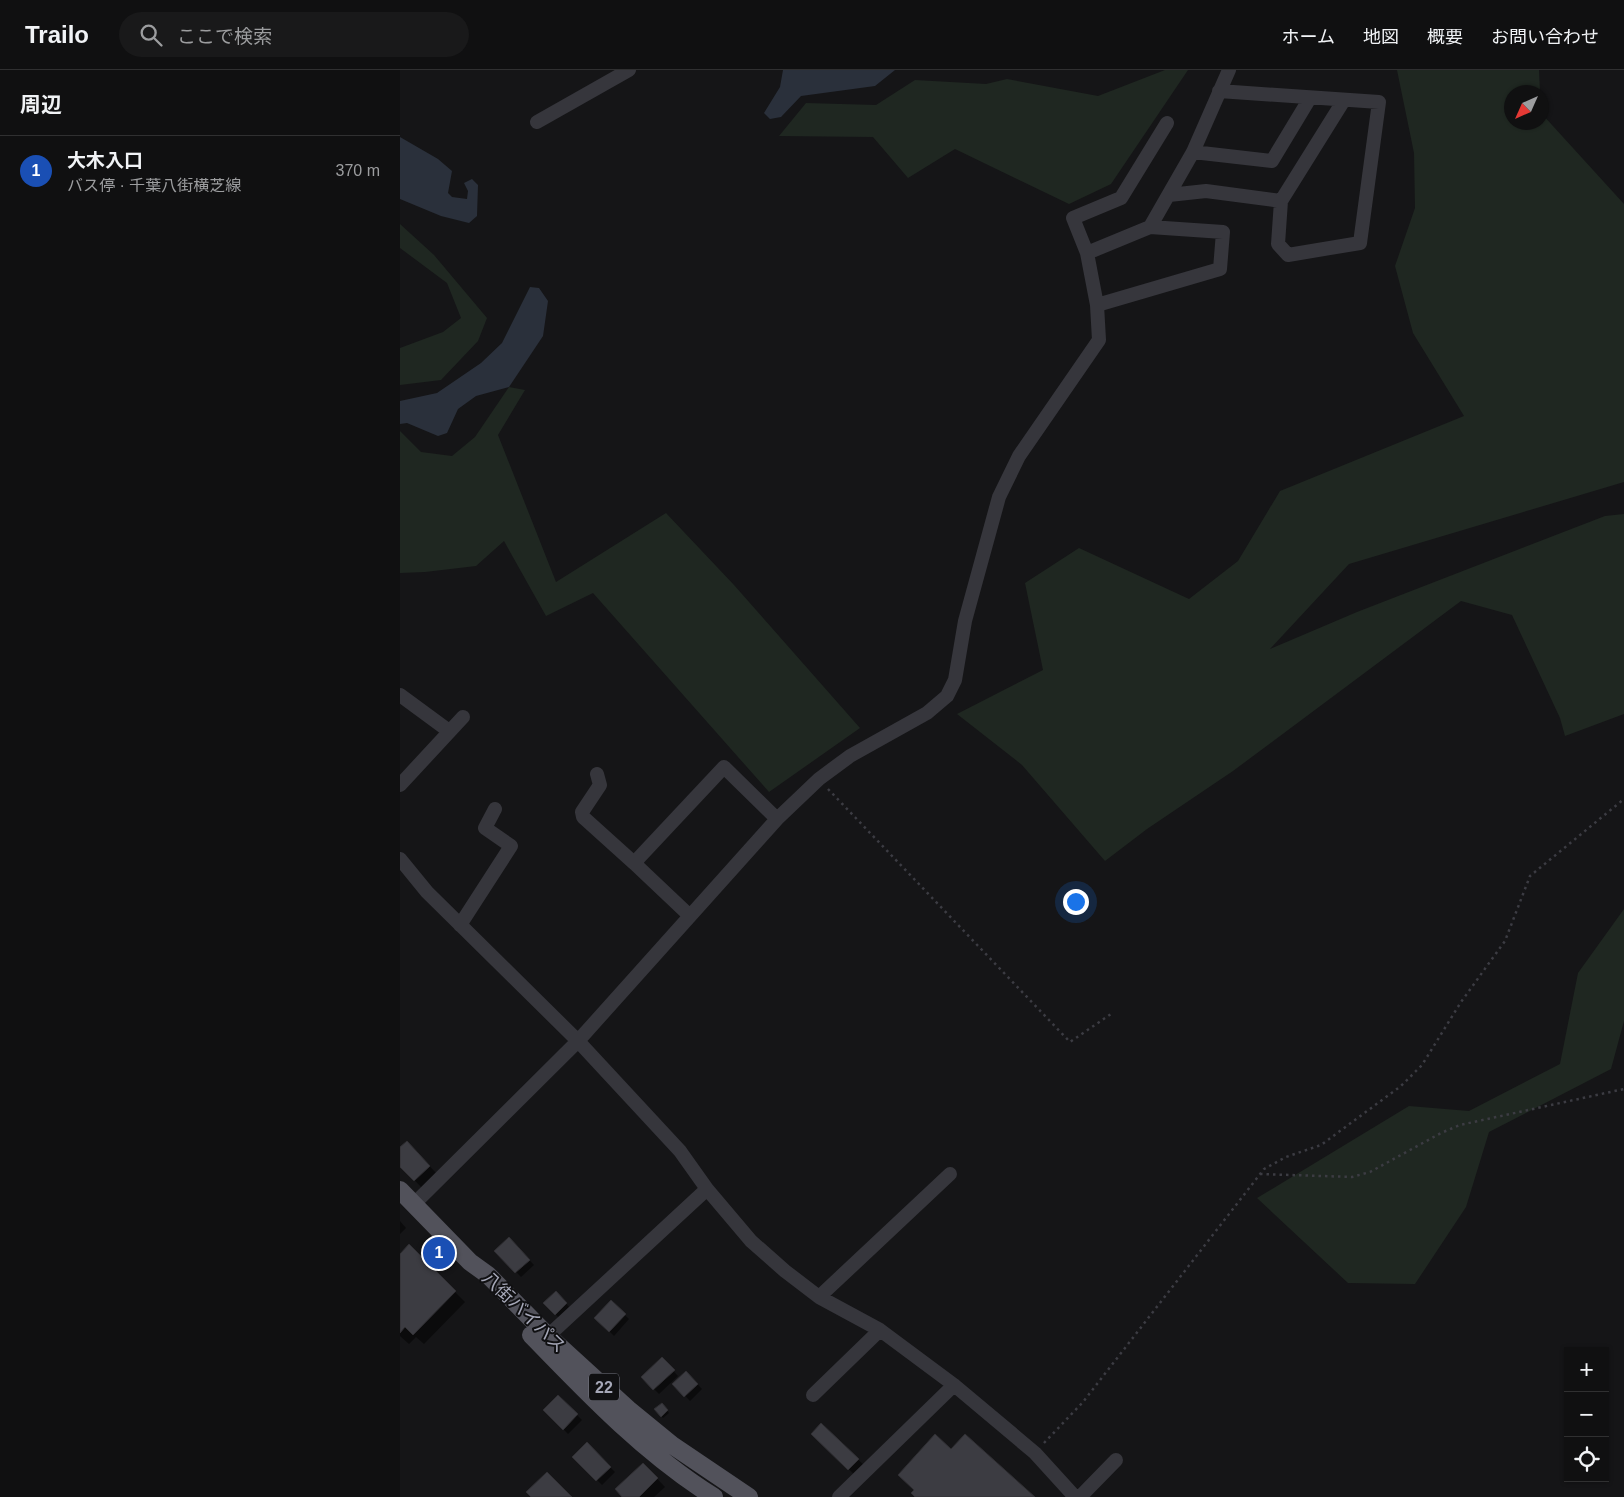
<!DOCTYPE html>
<html lang="ja">
<meta charset="utf-8">
<style>
body{margin:0;font-family:Arial,"Noto Sans JP",sans-serif;background:#19191a;color:#f1f3f6}
.controls{position:absolute;right:15px;bottom:15px;display:grid;overflow:hidden;border-radius:0px;box-shadow:0 1px 4px #0004}
.controls button{width:45px;height:45px;display:grid;place-items:center;padding:0;border:0;border-bottom:1px solid #303031;background:#101011;color:#f1f3f6;font:25px sans-serif}
.compass{position:absolute;left:1104px;top:15px;width:45px;height:45px;border-radius:50%;background:#101011;box-shadow:0 1px 4px #0004;rotate:225deg}
.you{position:absolute;left:675px;top:831px;width:18px;height:18px;margin:-12px;border:4px solid #fff;border-radius:50%;background:#1a73e8;box-shadow:0 0 0 8px #1a73e833}
.badge{display:grid;place-items:center;width:32px;height:32px;border-radius:50%;background:#1a73e8;color:#fff;font-size:16px;font-weight:700}
.pin{position:absolute;translate:-50% -50%;border:2px solid #fff;box-shadow:0 1px 5px #0006}
.list{margin:0;padding:0;list-style:none}
h2{display:flex;justify-content:space-between;align-items:center;height:65px;margin:0;padding:0 20px;font-size:21px}
h2 small{font-size:16px;font-weight:400;color:#9c9d9f}
.list li{display:grid;grid-template-columns:32px 1fr auto;gap:15px;align-items:center;box-sizing:border-box;height:70px;padding:0 20px;border-top:1px solid #303031}
.list b{display:block;font-size:19px;white-space:nowrap}
.list p{margin:0;font-size:16px;white-space:nowrap;color:#9c9d9f}
.list em{font-size:16px;font-style:normal;color:#9c9d9f}
.icon{flex:none;width:28px;height:28px;fill:none;stroke:currentColor;stroke-width:2;stroke-linecap:round;stroke-linejoin:round}
.map{position:relative;flex:none;width:1224px;height:1427px;overflow:hidden}
header{display:flex;align-items:center;gap:30px;box-sizing:border-box;height:70px;padding:0 25px;background:#101011;border-bottom:1px solid #303031}
header strong{font-size:24px}
nav{display:flex;gap:28px;margin-inline-start:auto;font-size:18px}
.search{width:350px;height:45px;background:#19191a;display:flex;align-items:center;gap:12px;box-sizing:border-box;padding:0 18px;border-radius:28px;color:#9c9d9f;font-size:19px}
main{display:flex}
aside{flex:1;background:#101011}
.map>svg:first-child{display:block}
.green{fill:#1f2721}
.water{fill:#2a303b}
.shadow{fill:#0007}
.building{fill:#3c3c42;stroke:#302f33}
.lines{fill:none;stroke-linecap:round;stroke-linejoin:round}
.path{stroke:#3c3c43;stroke-width:2.5;stroke-dasharray:2.5 4;stroke-linecap:butt}
.minor{stroke:#36363c;stroke-width:14}
.major{stroke:#52525b;stroke-width:18}
.labels{text-anchor:middle;stroke-width:4;stroke-linejoin:round;paint-order:stroke}
.shield{fill:#101012;stroke:#797a86;stroke-width:1}
.shield-label{font-size:16px;font-weight:bold;fill:#a6a8b8}
.street-label{font-size:18px;fill:#a6a8b8;stroke:#101012}
</style>
<header>
<strong>Trailo</strong>
<div class="search"><svg class="icon" aria-label="search" viewBox="0 0 24 24"><circle cx="10" cy="10" r="6"/><path d="M15 15l6 6"/></svg>ここで検索</div>
<nav><a>ホーム</a><a>地図</a><a>概要</a><a>お問い合わせ</a></nav>
</header>
<main>
<aside>
<h2>周辺<small></small></h2>
<ul class="list">
<li><span class="badge" style="background:#1a4fb4">1</span><div><b>大木入口</b><p>バス停 · 千葉八街横芝線</p></div><em>370 m</em></li>
</ul>
</aside>
<div class="map">
<svg width="1224" height="1427" viewBox="0 0 1224 1427">
<rect width="100%" height="100%" fill="#151517"/>
<!-- green -->
<path class="green" d="M765 0H788L711 114 669 134 555 79 508 108 473 67 379 66 406 33 476 35 515 10 586 14 607 9 698 26Z
M997 0H1139L1140 22H1112V52H1142V44L1224 134V412L949 494 870 579 957 542 1205 446 1224 444V644L1165 666 1160 648 1112 545 1061 531 833 701 747 759 705 791 622 695 557 644 643 600 625 513 679 478 789 529 838 491 880 421 1064 346 1013 263 995 196 1015 138 1014 83Z
M0 154 34 185 87 248 78 271 41 310 0 315V278L43 262 61 248 47 213 0 178Z
M109 317 125 320 98 365 156 512 266 443 334 515 460 658 369 722 193 523 146 546 104 471 76 496 25 502 0 503V361L21 382 52 386 75 367Z
M1224 839V951L1211 999 1089 1062 1066 1137 1015 1214 948 1213 857 1128 1009 1036 1069 1041 1160 994 1178 903Z"/>
<!-- water -->
<path class="water" d="M383 0H495L475 16 401 26 381 47 370 49 364 43 380 17Z
M0 67 38 89 52 101 48 123 52 127 67 129 68 121 64 113 72 109 78 115 77 146 69 153 41 146 0 129Z
M130 217 139 218 148 231 143 266 109 317 76 326 58 339 47 363 38 366 7 353 0 354V331L37 323 81 293 102 273Z"/>
<!-- shadow -->
<path class="shadow" d="M7 1072 37 1104 22 1118 0 1095V1079Z
M0 1151 6 1158 0 1164Z
M114 1174 134 1195 121 1207 96 1181Z
M9 1176 65 1232 24 1274 16 1267 9 1274 0 1266V1185Z
M156 1223 171 1239 160 1249 145 1233Z
M211 1232 229 1249 214 1266 196 1248Z
M262 1289 278 1306 259 1324 242 1307Z
M286 1302 302 1319 290 1331 274 1314Z
M158 1326 182 1350 168 1364 145 1340Z
M262 1335 269 1343 263 1348 256 1340Z
M421 1355 466 1397 457 1407 412 1364Z
M187 1374 215 1402 202 1415 174 1387Z
M243 1394 265 1417 254 1427H224Z"/>
<!-- building -->
<path class="building" d="M7 1071 30 1096 14 1111 0 1097V1077Z
M109 1167 130 1190 115 1203 94 1181Z
M9 1174 56 1221 13 1265 5 1257 0 1263V1184Z
M156 1221 167 1233 155 1245 143 1233Z
M211 1230 226 1244 209 1262 194 1248Z
M262 1287 275 1300 253 1320 241 1307Z
M286 1301 298 1314 284 1327 272 1314Z
M158 1325 178 1344 163 1360 143 1340Z
M262 1333 268 1340 261 1347 254 1339Z
M421 1353 459 1389 448 1400 411 1364Z
M535 1364 551 1379 565 1364 635 1427H515L511 1423 514 1420 498 1405Z
M187 1372 211 1397 196 1411 172 1387Z
M243 1393 258 1408 239 1427H222L215 1419Z
M147 1402 172 1427H131L126 1422Z"/>
<g class="lines">
<!-- path -->
<path class="path" d="M428 719 670 972 711 944
M860 1104 952 1107 970 1102 1041 1063 1060 1055 1224 1019
M644 1373 683 1332 864 1099 886 1087 921 1075 1001 1016 1022 995 1061 932 1105 871 1130 806 1224 729"/>
<!-- minor -->
<path class="minor" d="M819 21 979 32 960 173 888 185 878 174 881 131 944 30
M137 52 229 0
M793 82 872 91 910 28
M769 125 806 121 881 131
M687 183 750 157 793 82 829 0
M697 235 820 199 823 162 750 157
M0 625 49 661
M197 704 200 715 182 742 183 747 234 793
M0 715 63 647
M0 789 27 822 178 971 280 1081 307 1119 351 1171 385 1201 419 1227 480 1260 554 1315 635 1383 675 1427
M290 846 234 793 324 697 377 749
M60 855 111 776 85 758 95 739
M14 1134 178 971 377 749 419 709 450 686 527 643 547 626 555 610 565 551 599 427 619 386 699 270 697 235 687 183 673 148 721 128 767 53
M419 1227 550 1104
M148 1266 307 1119
M413 1325 480 1260
M439 1427 554 1315
M680 1427 716 1390"/>
<!-- major -->
<path class="major" d="M0 1120 70 1192 88 1205 148 1266 228 1339 272 1375 349 1427
M131 1265C187 1323 245 1384 314 1427"/>
</g>
<g class="labels">
<!-- shield labels -->
<rect class="shield" x="189" y="1303.5" width="30" height="27" rx="4"/>
<g class="shield-label">
<text x="204" y="1323">22</text>
</g>
<!-- street labels -->
<g class="street-label">
<text transform="translate(124 1242) rotate(44)" y="6">八街バイパス</text>
</g>
</g>
</svg>
<div class="controls">
<button>+</button>
<button>−</button>
<button><svg class="icon" aria-label="locate" viewBox="0 0 24 24"><circle cx="12" cy="12" r="6"/><path d="M12 2v4M12 18v4M2 12h4M18 12h4"/></svg></button>
</div>
<svg class="compass" viewBox="-18 -18 36 36"><path d="M0-13l5 13h-10z" fill="#e53935"/><path d="M0 13l5-13h-10z" fill="#9c9d9f"/></svg>
<div class="you"></div>
<div class="pin badge" style="left:39px;top:1183px;background:#1a4fb4">1</div>
</div>
</main>
